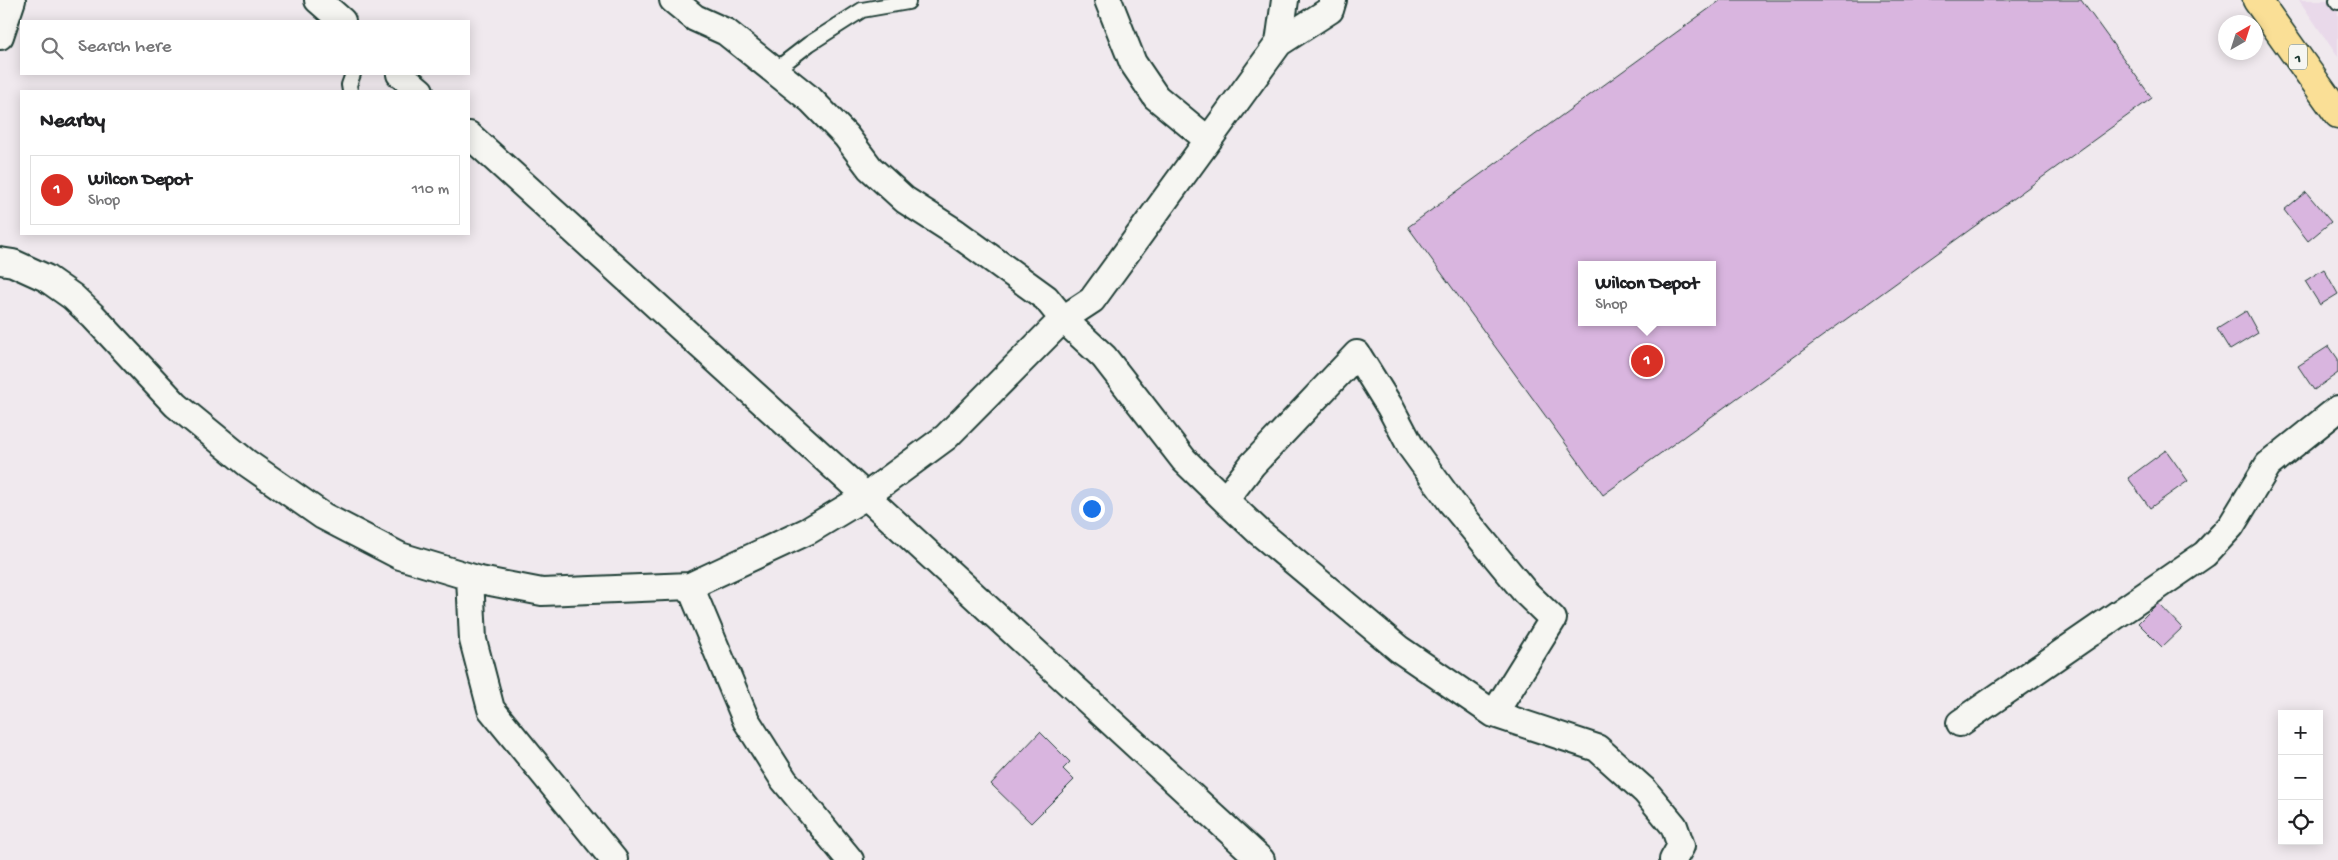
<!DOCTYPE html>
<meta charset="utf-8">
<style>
body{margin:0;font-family:"Gochi Hand",sans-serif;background:#f2f2f2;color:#202124}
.controls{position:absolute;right:15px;bottom:15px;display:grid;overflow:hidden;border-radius:0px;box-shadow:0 2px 12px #0003}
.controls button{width:45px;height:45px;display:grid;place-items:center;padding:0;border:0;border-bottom:1px solid #e0e0e0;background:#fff;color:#202124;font:25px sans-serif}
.compass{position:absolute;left:2218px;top:15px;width:45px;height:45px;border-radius:50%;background:#fff;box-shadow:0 2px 12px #0003;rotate:39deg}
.you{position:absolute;left:1091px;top:508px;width:18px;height:18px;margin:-12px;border:4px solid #fff;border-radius:50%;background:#1a73e8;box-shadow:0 0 0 8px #1a73e833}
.badge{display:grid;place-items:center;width:32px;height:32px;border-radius:50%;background:#d93025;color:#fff;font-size:16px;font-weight:700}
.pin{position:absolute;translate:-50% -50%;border:2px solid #fff;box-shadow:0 1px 5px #0006}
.popup{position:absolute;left:1578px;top:261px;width:138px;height:65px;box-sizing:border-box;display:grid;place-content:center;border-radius:0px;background:#fff;filter:drop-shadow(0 1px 4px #0005);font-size:16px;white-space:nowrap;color:#757577}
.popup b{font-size:19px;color:#202124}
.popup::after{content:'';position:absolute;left:50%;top:100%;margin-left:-10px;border:10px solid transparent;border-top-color:#fff}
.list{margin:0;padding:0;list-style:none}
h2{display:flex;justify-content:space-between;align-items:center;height:65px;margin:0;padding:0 20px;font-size:21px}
h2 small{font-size:16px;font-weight:400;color:#757577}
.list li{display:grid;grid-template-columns:32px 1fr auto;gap:15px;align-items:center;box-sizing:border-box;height:70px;margin:0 10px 10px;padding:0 10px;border:1px solid #e0e0e0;border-radius:0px}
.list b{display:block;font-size:19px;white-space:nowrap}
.list p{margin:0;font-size:16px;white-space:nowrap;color:#757577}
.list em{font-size:16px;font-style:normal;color:#757577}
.icon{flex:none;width:28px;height:28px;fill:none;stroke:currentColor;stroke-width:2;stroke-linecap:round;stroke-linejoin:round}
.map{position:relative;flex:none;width:2338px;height:860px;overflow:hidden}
.search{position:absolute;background:#fff;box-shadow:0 2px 12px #0003;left:20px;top:20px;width:450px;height:55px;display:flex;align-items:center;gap:12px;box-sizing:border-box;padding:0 18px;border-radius:0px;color:#757577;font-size:19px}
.panel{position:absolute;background:#fff;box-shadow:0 2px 12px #0003;left:20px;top:90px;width:450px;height:145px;border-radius:0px}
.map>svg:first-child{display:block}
.built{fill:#e9d9ea}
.building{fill:#d9b5df;stroke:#1f3d34;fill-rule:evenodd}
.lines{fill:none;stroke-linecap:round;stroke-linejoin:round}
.service-casing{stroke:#1f3d34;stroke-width:18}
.minor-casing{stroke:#1f3d34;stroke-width:30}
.trunk-casing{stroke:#1f3d34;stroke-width:31}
.service{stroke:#f6f6f2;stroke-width:14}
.minor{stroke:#f6f6f2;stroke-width:26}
.trunk{stroke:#fadf96;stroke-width:28}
.labels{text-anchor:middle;stroke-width:5;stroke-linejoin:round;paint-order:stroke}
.shield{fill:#f6f6f2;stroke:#60746d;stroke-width:1}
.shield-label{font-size:15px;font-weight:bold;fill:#1f3d34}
</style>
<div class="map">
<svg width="2338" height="860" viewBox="0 0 2338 860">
<rect width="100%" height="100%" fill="#f0e9ee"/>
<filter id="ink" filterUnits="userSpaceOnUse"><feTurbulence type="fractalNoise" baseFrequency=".02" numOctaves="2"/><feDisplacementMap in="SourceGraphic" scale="10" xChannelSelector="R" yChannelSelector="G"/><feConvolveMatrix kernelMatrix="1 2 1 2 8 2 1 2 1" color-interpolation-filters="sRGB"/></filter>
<g filter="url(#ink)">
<!-- built -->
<path class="built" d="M2299 0H2338V57Z"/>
<!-- building -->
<path class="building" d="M1721 0H2081L2152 98 1603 495 1408 227ZM1582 265H1712V322H1582Z
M2306 192 2331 222 2308 241 2284 210Z
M2324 269 2338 294 2320 305 2305 281Z
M2246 311 2258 333 2230 350 2217 329Z
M2329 346 2338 359V373L2314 390 2298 366Z
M2166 450 2188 481 2150 508 2128 478Z
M2158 603 2182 628 2162 647 2138 623Z
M1040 732 1070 762 1063 769 1074 780 1031 823 991 784Z"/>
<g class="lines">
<defs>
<path id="service" d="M2337 0 2338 2
M774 71 809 44 862 10 908 2
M350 91 349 85 353 74"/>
<path id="minor" d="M318 0 342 21
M673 0 695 18 726 32 811 100 846 136 870 168 905 200 955 232 1046 298 1063 319 1104 357 1184 460 1225 500 1252 465 1357 354 1390 407 1411 447 1451 502 1525 592 1553 619 1494 714
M1108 0 1133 63 1156 97 1208 140
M0 36 12 0
M1279 43 1285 0
M400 74 420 91
M469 135 866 496 1261 860
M0 261 13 263 46 278 73 297 93 316 176 405 247 463 323 516 400 556 480 580 542 592 690 586 808 531 866 496 946 437 1063 319 1092 300 1279 43 1330 10 1333 0
M1225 500 1259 532 1399 649 1494 714 1597 748 1645 791 1674 826 1681 846 1673 860
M470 577 473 640 491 709 614 860
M690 586 746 720 784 780 850 860
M1960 723 2205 554 2231 526 2268 465 2338 409"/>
<path id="trunk" d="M2257 0 2338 114"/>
</defs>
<!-- service casing -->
<use href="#service" class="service-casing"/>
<!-- minor casing -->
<use href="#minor" class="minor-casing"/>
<!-- trunk casing -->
<use href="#trunk" class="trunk-casing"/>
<!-- service -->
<use href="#service" class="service"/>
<!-- minor -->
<use href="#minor" class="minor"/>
<!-- trunk -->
<use href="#trunk" class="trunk"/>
</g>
</g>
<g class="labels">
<!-- shield labels -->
<rect class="shield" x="2289" y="44.5" width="18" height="25" rx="4"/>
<g class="shield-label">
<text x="2298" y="62">1</text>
</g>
</g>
</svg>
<div class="controls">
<button>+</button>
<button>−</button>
<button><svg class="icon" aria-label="locate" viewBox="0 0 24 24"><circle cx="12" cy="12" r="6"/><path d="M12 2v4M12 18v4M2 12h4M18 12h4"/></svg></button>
</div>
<svg class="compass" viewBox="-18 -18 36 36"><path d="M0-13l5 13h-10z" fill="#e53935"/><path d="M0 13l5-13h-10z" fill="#757577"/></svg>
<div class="you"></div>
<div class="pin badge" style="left:1647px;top:361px">1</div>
<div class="popup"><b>Wilcon Depot</b>Shop</div>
<div class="search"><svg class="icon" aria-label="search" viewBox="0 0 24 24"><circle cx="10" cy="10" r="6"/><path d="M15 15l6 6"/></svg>Search here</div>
<section class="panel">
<h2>Nearby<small></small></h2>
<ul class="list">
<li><span class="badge">1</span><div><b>Wilcon Depot</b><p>Shop</p></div><em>110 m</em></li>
</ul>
</section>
</div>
